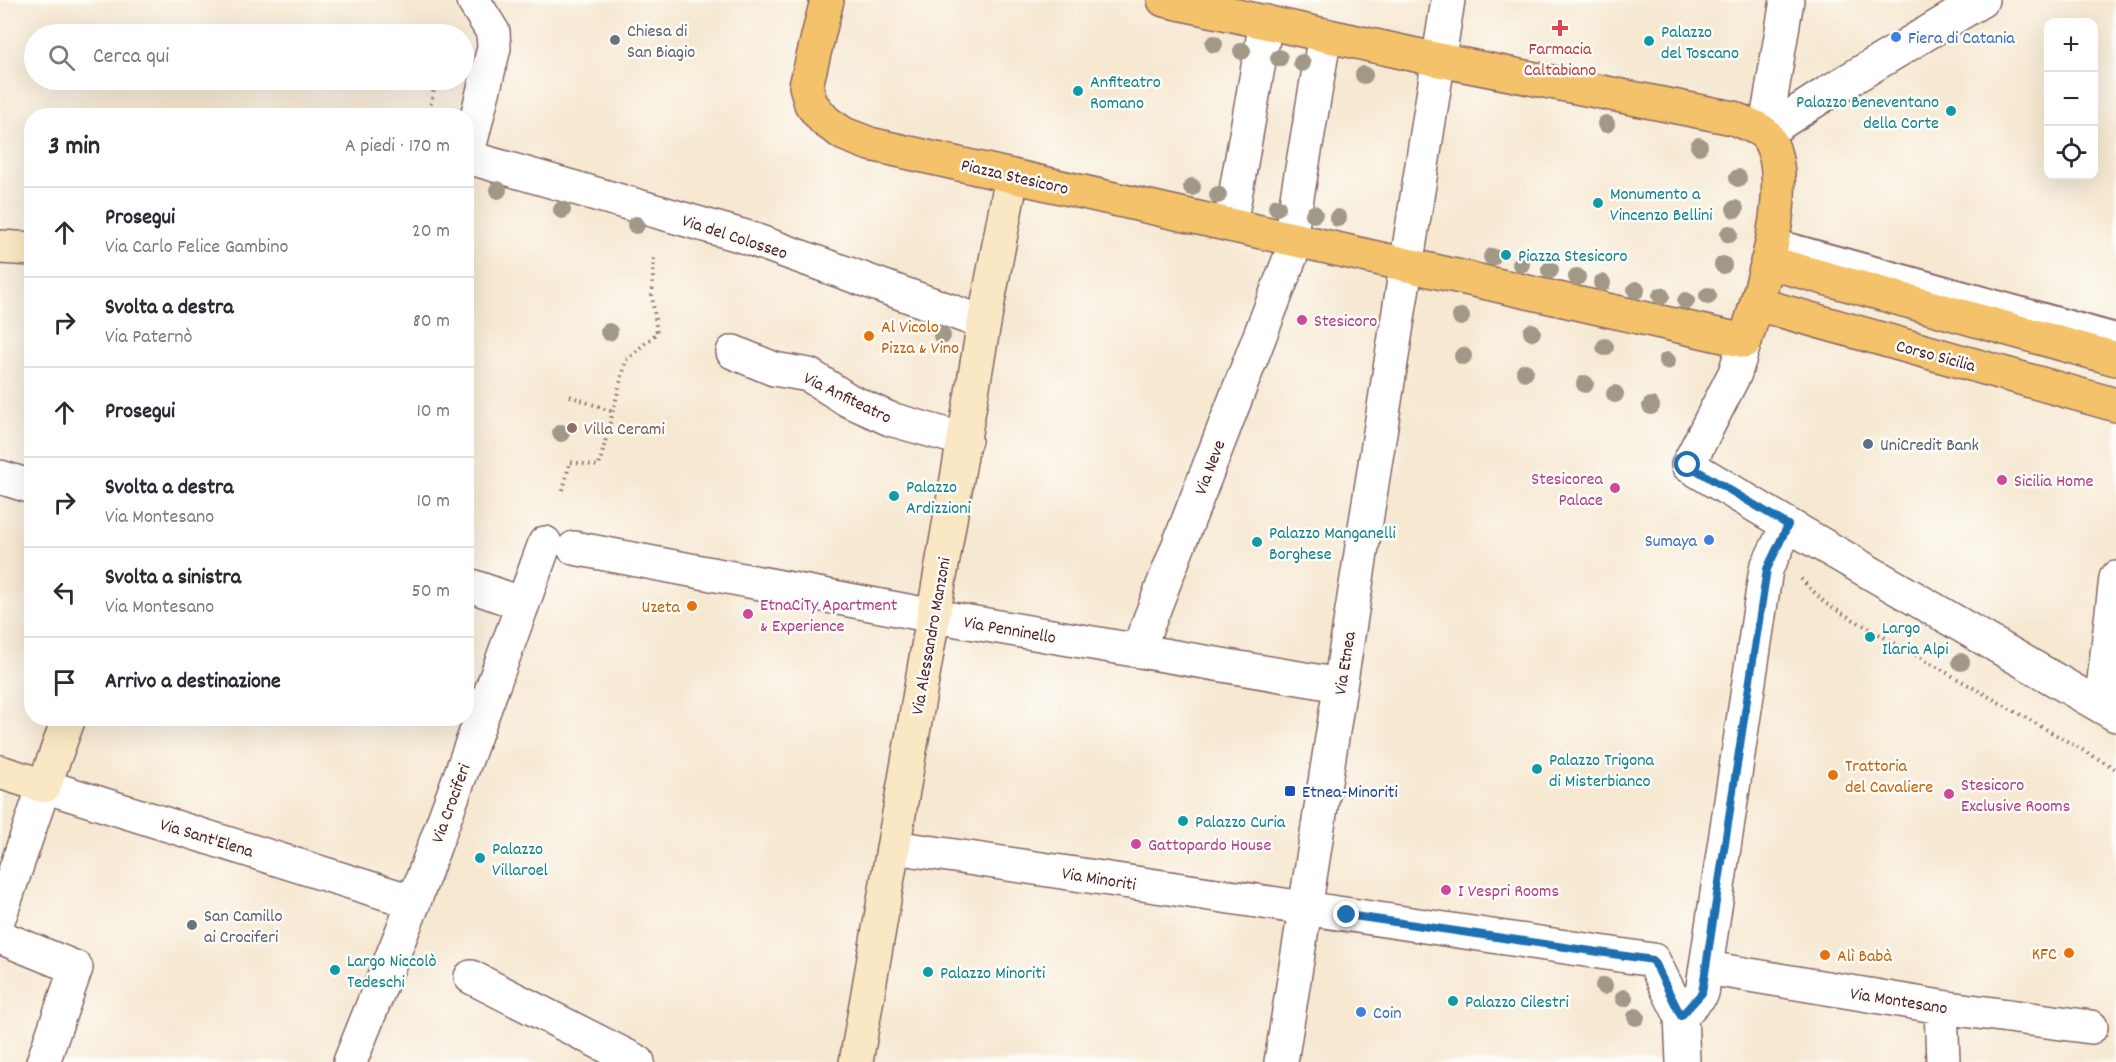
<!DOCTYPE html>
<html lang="it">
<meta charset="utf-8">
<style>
body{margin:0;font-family:Dekko,sans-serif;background:#f2f2f3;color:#2b2b33}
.controls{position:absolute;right:18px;top:18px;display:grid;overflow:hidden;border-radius:12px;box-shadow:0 6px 24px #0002}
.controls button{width:54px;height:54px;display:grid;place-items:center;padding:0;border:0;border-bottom:2px solid #e1e1e2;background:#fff;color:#2b2b33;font:30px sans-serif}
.stop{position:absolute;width:18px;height:18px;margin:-14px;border:4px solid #1f6fb2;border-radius:50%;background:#fff}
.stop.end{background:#1f6fb2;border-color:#fff;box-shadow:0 2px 6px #0008}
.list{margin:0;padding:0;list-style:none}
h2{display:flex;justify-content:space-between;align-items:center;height:78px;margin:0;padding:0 24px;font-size:26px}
h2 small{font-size:20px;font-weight:400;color:#7c7c81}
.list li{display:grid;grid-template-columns:39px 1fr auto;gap:18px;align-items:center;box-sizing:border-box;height:90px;padding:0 24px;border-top:2px solid #e1e1e2}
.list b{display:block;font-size:22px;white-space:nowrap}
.list p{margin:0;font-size:20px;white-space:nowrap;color:#7c7c81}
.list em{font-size:20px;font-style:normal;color:#7c7c81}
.icon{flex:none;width:33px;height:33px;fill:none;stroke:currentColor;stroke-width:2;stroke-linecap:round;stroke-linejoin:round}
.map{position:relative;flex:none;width:2116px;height:1062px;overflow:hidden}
.search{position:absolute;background:#fff;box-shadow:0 6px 24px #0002;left:24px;top:24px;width:450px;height:66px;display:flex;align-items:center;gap:15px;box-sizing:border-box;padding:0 21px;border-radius:33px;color:#7c7c81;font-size:22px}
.panel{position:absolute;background:#fff;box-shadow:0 6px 24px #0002;left:24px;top:108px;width:450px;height:618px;border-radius:24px}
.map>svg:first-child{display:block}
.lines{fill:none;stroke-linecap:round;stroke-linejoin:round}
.service-casing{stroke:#866565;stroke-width:26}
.pedestrian-casing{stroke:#866565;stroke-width:36}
.minor-casing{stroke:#866565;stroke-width:36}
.secondary-casing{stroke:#866565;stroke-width:36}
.primary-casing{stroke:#866565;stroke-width:36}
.path{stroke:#866565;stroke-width:4;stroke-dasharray:1.5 4.5;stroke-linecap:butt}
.service{stroke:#fff;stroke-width:22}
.pedestrian{stroke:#fff;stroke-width:33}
.minor{stroke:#fff;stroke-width:33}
.secondary{stroke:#fae7c3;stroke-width:33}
.primary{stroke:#f3c26a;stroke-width:33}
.tree{fill:#a19888}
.route{stroke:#1f6fb2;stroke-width:8}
.health-dot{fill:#e0444e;stroke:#fdfcf7;stroke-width:2}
.shop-dot{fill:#3f7fe0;stroke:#fdfcf7;stroke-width:2}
.worship-dot{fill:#6b7280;stroke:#fdfcf7;stroke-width:2}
.culture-dot{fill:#0f9aa8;stroke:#fdfcf7;stroke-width:2}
.hotel-dot{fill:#d1479c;stroke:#fdfcf7;stroke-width:2}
.food-dot{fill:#e8710a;stroke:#fdfcf7;stroke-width:2}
.education-dot{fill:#8d6e63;stroke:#fdfcf7;stroke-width:2}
.service-dot{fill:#5c6f8a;stroke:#fdfcf7;stroke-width:2}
.transit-dot{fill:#1a4fb4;stroke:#fdfcf7;stroke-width:2}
.labels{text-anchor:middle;stroke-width:5;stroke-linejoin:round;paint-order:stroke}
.worship-label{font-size:18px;fill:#5b616d;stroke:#fdfcf7;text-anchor:start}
.culture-label{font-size:18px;fill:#0d838f;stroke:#fdfcf7;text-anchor:start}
.shop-label{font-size:18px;fill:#366cbe;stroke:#fdfcf7;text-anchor:start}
.health-label{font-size:18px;fill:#be3a42;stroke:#fdfcf7}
.street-label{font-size:18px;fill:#4a1f2b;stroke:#fdfcf7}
.hotel-label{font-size:18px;fill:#b23c85;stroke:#fdfcf7;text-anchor:start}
.food-label{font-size:18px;fill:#c56008;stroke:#fdfcf7;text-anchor:start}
.education-label{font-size:18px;fill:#785e54;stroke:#fdfcf7;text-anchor:start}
.service-label{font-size:18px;fill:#4e5e75;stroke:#fdfcf7;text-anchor:start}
.transit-label{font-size:18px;fill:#164399;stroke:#fdfcf7;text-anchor:start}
</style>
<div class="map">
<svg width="2116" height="1062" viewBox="0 0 2116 1062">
<rect width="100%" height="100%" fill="#fdfcf7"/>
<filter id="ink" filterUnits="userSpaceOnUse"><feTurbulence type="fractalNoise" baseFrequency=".0167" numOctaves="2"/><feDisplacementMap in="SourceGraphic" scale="12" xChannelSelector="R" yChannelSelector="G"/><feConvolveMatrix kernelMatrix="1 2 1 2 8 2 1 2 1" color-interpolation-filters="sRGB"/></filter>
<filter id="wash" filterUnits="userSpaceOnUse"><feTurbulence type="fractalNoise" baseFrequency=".008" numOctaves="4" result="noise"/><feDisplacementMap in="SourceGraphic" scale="24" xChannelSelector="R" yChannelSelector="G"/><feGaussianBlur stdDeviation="1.35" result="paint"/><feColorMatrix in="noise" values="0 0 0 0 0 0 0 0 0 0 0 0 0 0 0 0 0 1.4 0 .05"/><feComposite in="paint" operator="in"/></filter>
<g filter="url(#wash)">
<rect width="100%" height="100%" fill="#f6e8d1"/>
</g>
<g filter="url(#ink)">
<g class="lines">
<defs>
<path id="service" d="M1773 240 2116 335"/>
<path id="pedestrian" d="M473 0 493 32 494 48 467 157 746 237 984 323
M1765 133 1827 93 1982 0
M1765 133 1787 0
M1230 225 1266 22
M1290 238 1325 35
M733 352 774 369 809 375 848 400 890 419 965 440
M574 548 934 616 1340 685
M466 584 523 604
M1138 650 1297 240
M44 786 414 902
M894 847 1653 960 1681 1016
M1707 968 1941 1007 2091 1027
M471 977 638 1062
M1941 1007 1943 1062
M350 1062 414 902 545 543
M1281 1062 1448 0"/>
<path id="minor" d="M1745 341 1735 373 1688 465 1788 525 2116 715
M0 477 32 487
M2101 706 2116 578
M0 915 44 786
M0 937 76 968 43 1062
M1683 1062 1681 1016 1702 993 1766 569 1788 525"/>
<path id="secondary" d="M0 247 32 249
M0 772 44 786 69 718
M856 1062 984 323 1012 176"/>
<path id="primary" d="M827 0 806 86 811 104 825 121 844 134 870 144 1745 341C1760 294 1798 178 1766 135 1759 127 1743 123 1733 118L1439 60 1164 0
M1767 262 2116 359
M1757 304 2116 405"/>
</defs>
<!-- service casing -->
<use href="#service" class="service-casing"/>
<!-- pedestrian casing -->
<use href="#pedestrian" class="pedestrian-casing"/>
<!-- minor casing -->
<use href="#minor" class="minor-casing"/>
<!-- secondary casing -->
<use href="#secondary" class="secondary-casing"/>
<!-- primary casing -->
<use href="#primary" class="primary-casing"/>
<!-- path -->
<path class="path" d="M428 116 436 80
M570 396 613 412
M563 490 570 462 599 466 626 360 657 333 652 296 654 256
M1801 579 1826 604 2116 769"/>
<!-- service -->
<use href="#service" class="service"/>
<!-- pedestrian -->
<use href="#pedestrian" class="pedestrian"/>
<!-- minor -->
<use href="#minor" class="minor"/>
<!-- secondary -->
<use href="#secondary" class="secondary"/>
<!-- primary -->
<use href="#primary" class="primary"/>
</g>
<!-- trees -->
<g class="tree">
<circle cx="1214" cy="44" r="9"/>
<circle cx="1242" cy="51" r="9"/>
<circle cx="1279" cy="58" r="9"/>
<circle cx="1302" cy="63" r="9"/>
<circle cx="1364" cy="75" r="9"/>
<circle cx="1606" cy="124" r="9"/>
<circle cx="1699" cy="146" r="9"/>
<circle cx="1738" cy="178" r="9"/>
<circle cx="1192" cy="187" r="9"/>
<circle cx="498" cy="190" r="9"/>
<circle cx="1218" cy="195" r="9"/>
<circle cx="1277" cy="207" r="9"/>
<circle cx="1735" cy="209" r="9"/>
<circle cx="562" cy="210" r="9"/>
<circle cx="1314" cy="214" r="9"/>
<circle cx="1338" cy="218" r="9"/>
<circle cx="636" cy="225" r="9"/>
<circle cx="1729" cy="234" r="9"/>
<circle cx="1492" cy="257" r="9"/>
<circle cx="1521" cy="264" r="9"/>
<circle cx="1723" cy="265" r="9"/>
<circle cx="1550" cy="270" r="9"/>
<circle cx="1577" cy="277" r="9"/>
<circle cx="1602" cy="283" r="9"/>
<circle cx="1636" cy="290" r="9"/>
<circle cx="1661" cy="296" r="9"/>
<circle cx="1708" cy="296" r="9"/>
<circle cx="1686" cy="301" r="9"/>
<circle cx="1461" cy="317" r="9"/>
<circle cx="609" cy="332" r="9"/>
<circle cx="1532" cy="332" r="9"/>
<circle cx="942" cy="336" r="9"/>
<circle cx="1605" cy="347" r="9"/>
<circle cx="1463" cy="356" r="9"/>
<circle cx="1667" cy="361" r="9"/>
<circle cx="1525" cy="372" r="9"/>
<circle cx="1585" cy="384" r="9"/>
<circle cx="1615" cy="394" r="9"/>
<circle cx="1651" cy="406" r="9"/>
<circle cx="561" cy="433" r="9"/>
<circle cx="1961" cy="662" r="9"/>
<circle cx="1604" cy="986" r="9"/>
<circle cx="1624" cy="998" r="9"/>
<circle cx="1636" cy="1017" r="9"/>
</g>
</g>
<g class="lines" filter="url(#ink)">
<!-- route -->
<path class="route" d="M1347 915 1653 960 1681 1016 1702 993 1767 569 1788 525 1688 465"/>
</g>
<!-- markers -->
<path class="health-dot" d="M1557 19h6v6h6v6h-6v6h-6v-6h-6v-6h6z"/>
<g class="shop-dot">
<circle cx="1896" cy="37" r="6"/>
<circle cx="1709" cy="540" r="6"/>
<circle cx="1361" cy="1012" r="6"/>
</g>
<g class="worship-dot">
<circle cx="615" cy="40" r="6"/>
<circle cx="192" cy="925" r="6"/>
</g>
<g class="culture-dot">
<circle cx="1649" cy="41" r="6"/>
<circle cx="1078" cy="91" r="6"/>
<circle cx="1951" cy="111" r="6"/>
<circle cx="1598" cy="203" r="6"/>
<circle cx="1506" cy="255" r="6"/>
<circle cx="894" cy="496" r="6"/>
<circle cx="1257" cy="542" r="6"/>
<circle cx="1870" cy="637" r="6"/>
<circle cx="1537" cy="769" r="6"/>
<circle cx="1183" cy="821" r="6"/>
<circle cx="480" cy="858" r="6"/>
<circle cx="335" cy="970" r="6"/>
<circle cx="928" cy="972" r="6"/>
<circle cx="1453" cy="1001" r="6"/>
</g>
<g class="hotel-dot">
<circle cx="1302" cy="320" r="6"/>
<circle cx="2002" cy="480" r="6"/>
<circle cx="1615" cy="488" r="6"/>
<circle cx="748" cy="614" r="6"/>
<circle cx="1949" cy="794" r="6"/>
<circle cx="1136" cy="844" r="6"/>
<circle cx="1446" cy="890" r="6"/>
</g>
<g class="food-dot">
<circle cx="869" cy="336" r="6"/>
<circle cx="692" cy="606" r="6"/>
<circle cx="1833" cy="775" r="6"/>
<circle cx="2069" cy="953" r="6"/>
<circle cx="1825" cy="955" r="6"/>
</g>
<circle class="education-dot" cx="572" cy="428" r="6"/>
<circle class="service-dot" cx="1868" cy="444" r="6"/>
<rect class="transit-dot" x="1284" y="785" width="12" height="12" rx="3"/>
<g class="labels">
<!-- worship labels -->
<g class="worship-label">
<text x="627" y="36">Chiesa di<tspan x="627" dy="21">San Biagio</tspan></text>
<text x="204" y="921">San Camillo<tspan x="204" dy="21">ai Crociferi</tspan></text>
</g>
<!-- culture labels -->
<g class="culture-label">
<text x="1661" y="37">Palazzo<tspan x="1661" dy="21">del Toscano</tspan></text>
<text x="1090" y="87">Anfiteatro<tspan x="1090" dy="21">Romano</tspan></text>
<text x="1939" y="107" text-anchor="end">Palazzo Beneventano<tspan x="1939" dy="21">della Corte</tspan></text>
<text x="1610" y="199">Monumento a<tspan x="1610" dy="21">Vincenzo Bellini</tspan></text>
<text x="1518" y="261">Piazza Stesicoro</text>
<text x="906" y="492">Palazzo<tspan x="906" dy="21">Ardizzioni</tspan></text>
<text x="1269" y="538">Palazzo Manganelli<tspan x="1269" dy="21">Borghese</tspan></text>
<text x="1882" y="633">Largo<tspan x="1882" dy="21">Ilaria Alpi</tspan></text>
<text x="1549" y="765">Palazzo Trigona<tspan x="1549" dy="21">di Misterbianco</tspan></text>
<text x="1195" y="827">Palazzo Curia</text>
<text x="492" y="854">Palazzo<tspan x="492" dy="21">Villaroel</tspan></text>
<text x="347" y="966">Largo Niccolò<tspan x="347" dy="21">Tedeschi</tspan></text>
<text x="940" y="978">Palazzo Minoriti</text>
<text x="1465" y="1007">Palazzo Cilestri</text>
</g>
<!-- shop labels -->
<g class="shop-label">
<text x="1908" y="43">Fiera di Catania</text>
<text x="1697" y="546" text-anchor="end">Sumaya</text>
<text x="1373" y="1018">Coin</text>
</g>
<!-- health labels -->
<g class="health-label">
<text x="1560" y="54">Farmacia<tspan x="1560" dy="21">Caltabiano</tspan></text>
</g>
<!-- street labels -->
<g class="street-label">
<text transform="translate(1015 176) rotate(13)" y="6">Piazza Stesicoro</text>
<text transform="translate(735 236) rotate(18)" y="6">Via del Colosseo</text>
<text transform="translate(1936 355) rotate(15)" y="6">Corso Sicilia</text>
<text transform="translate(848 397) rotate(26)" y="6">Via Anfiteatro</text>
<text transform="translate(1209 467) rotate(-69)" y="6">Via Neve</text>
<text transform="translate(1010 629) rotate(10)" y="6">Via Penninello</text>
<text transform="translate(930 636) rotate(-80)" y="6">Via Alessandro Manzoni</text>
<text transform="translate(1344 663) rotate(-81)" y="6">Via Etnea</text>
<text transform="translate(450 803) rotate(-70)" y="6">Via Crociferi</text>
<text transform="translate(207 837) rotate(17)" y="6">Via Sant'Elena</text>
<text transform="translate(1099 878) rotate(9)" y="6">Via Minoriti</text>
<text transform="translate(1899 1000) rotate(9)" y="6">Via Montesano</text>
</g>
<!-- hotel labels -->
<g class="hotel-label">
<text x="1314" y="326">Stesicoro</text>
<text x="1603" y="484" text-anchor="end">Stesicorea<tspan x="1603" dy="21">Palace</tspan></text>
<text x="2014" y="486">Sicilia Home</text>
<text x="760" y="610">EtnaCiTy Apartment<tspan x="760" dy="21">&amp; Experience</tspan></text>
<text x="1961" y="790">Stesicoro<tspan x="1961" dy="21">Exclusive Rooms</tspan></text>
<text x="1148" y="850">Gattopardo House</text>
<text x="1458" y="896">I Vespri Rooms</text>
</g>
<!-- food labels -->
<g class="food-label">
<text x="881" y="332">Al Vicolo<tspan x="881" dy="21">Pizza &amp; Vino</tspan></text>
<text x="680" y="612" text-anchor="end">Uzeta</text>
<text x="1845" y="771">Trattoria<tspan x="1845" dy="21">del Cavaliere</tspan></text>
<text x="2057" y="959" text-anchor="end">KFC</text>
<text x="1837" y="961">Alì Babà</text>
</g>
<!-- education labels -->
<g class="education-label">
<text x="584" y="434">Villa Cerami</text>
</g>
<!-- service labels -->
<g class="service-label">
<text x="1880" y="450">UniCredit Bank</text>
</g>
<!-- transit labels -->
<g class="transit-label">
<text x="1302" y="797">Etnea-Minoriti</text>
</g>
</g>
</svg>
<div class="controls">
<button>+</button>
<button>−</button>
<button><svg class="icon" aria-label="locate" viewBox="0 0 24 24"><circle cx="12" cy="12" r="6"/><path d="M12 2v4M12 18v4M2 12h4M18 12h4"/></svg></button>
</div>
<div class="stop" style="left:1688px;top:465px"></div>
<div class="stop end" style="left:1347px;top:915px"></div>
<div class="search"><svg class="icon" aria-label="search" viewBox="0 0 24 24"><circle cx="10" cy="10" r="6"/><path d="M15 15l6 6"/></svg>Cerca qui</div>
<section class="panel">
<h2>3 min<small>A piedi · 170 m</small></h2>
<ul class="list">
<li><svg class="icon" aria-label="ahead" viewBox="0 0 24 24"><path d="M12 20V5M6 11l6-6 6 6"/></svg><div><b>Prosegui</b><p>Via Carlo Felice Gambino</p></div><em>20 m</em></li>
<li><svg class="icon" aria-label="right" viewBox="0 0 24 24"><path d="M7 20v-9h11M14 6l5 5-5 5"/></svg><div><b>Svolta a destra</b><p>Via Paternò</p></div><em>80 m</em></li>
<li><svg class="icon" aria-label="ahead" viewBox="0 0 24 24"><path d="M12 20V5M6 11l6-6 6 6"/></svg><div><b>Prosegui</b></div><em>10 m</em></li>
<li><svg class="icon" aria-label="right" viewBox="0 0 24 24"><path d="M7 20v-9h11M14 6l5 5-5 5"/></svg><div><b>Svolta a destra</b><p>Via Montesano</p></div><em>10 m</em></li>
<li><svg class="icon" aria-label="left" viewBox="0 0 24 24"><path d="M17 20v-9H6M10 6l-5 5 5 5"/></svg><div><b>Svolta a sinistra</b><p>Via Montesano</p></div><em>50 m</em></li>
<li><svg class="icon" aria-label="arrive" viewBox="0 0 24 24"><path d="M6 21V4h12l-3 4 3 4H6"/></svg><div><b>Arrivo a destinazione</b></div></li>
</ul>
</section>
</div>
